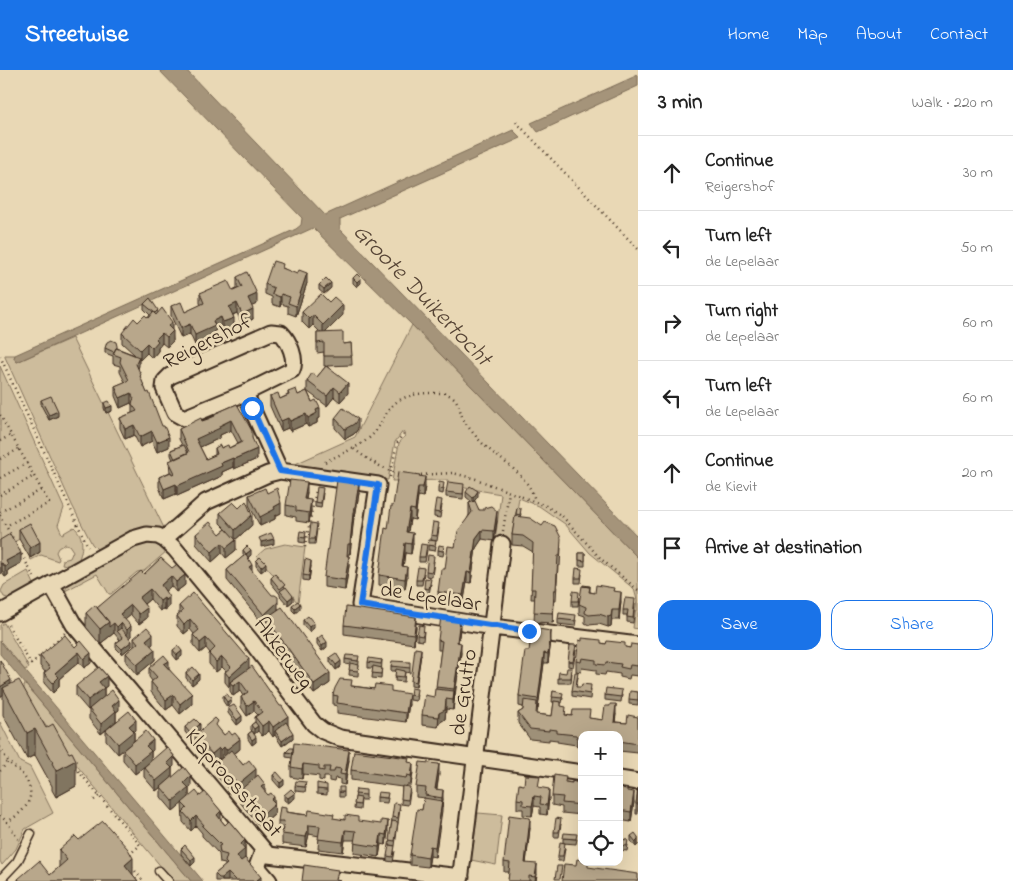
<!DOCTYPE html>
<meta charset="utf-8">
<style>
body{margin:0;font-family:"Indie Flower",sans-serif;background:#f2f2f2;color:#222}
.controls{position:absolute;right:15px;bottom:15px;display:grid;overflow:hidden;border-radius:10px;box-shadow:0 5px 20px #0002}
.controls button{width:45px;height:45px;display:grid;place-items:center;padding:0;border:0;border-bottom:1px solid #e0e0e0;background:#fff;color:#222;font:25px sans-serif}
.stop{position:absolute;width:15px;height:15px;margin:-11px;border:4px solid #1a73e8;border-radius:50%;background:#fff}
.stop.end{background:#1a73e8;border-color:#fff;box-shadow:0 1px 5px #0008}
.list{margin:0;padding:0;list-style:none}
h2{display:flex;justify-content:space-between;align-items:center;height:65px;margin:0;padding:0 20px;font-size:21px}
h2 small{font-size:16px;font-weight:400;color:#767676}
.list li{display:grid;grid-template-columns:32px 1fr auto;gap:15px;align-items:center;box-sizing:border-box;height:75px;padding:0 20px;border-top:1px solid #e0e0e0}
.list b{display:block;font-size:19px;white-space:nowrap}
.list p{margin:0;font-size:16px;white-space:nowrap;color:#767676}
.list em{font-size:16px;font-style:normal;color:#767676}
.actions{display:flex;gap:10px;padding:15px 20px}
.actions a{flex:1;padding:11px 0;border:1px solid #1a73e8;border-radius:15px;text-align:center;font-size:18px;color:#1a73e8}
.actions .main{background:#1a73e8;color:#fff}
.icon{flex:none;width:28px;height:28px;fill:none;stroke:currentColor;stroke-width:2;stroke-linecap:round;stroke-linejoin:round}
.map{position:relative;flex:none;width:638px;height:811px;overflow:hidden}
header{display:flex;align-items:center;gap:30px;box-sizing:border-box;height:70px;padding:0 25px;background:#1a73e8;color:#fff}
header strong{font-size:24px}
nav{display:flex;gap:28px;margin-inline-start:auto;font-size:18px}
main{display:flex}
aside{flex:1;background:#fff}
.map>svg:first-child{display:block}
.green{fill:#cdbc9c;stroke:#84735d}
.water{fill:#a5947a;stroke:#7b6a55}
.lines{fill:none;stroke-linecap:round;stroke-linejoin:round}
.service-casing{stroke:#3b2a1e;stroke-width:11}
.minor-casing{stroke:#3b2a1e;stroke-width:19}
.path{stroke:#3b2a1e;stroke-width:2.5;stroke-dasharray:1 4;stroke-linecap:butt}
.service{stroke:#e9d8b5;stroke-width:8}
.minor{stroke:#e9d8b5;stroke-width:15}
.wall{fill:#9e9078;stroke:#3b2a1e;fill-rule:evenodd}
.shaded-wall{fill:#817561;stroke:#3b2a1e}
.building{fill:#b8a78b;stroke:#3b2a1e;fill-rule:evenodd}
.route{stroke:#1a73e8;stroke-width:6}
.labels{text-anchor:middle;stroke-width:5;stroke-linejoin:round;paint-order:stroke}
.street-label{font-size:22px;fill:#3b2a1e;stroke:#e9d8b5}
.water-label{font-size:24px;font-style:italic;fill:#564435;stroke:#e9d8b5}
</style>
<header>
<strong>Streetwise</strong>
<nav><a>Home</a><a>Map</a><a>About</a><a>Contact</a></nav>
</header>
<main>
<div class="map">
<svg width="638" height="811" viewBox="0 0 638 811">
<rect width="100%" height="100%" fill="#e9d8b5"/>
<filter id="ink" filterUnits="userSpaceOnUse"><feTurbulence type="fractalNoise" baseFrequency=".02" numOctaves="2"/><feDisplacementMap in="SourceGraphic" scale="10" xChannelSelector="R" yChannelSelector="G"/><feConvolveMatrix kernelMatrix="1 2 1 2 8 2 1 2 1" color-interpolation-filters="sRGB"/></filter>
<g filter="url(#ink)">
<!-- green -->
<path class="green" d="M412 255 638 488V559L633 558 637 530 634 519 590 483 565 454 539 436 519 428 512 474 495 471 501 424 448 415V410L392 411 399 373 405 366 403 361 395 372 388 410 321 401V398L293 395 355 367Z
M72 268 164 458 162 460 99 481 92 474 72 435 5 287V285H15L14 288 17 292Z
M0 296 64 438 58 455 62 464 74 457C84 466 83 478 79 489L71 496 62 494 63 490 70 488 73 481 69 475 65 474 58 478 56 482 59 489 58 491 41 485 31 490 30 488 40 482 30 463 0 480Z
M144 474H154L167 481 144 501 137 502 111 524H109L97 504 65 521 69 512 134 476Z
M285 474 305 477 298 533 257 486 265 479Z
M28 501 35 516 11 529 4 527 1 521 4 515Z
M4 553 29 598 25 600 0 571V555Z
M25 614 191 811H173L63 679 26 629 23 621Z
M0 652 20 692 30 697 53 743 25 759 16 779 2 795 0 791Z
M478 743 502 745 496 795 471 790Z"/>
<!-- water -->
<path class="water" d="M159 0H186L325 145 513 60 521 68 340 149V159L638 467V488L412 255 313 158 17 292 14 288 15 285 296 159 301 155 302 148Z
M638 5V16L538 62 531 53Z
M0 571 203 811H191L0 584Z"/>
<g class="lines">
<defs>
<path id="service" d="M159 801 168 811
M0 810 17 792 31 764"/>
<path id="minor" d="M245 323 292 300C297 289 289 271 281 263L271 262 170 306 165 311 164 318 175 343 184 348 245 323 280 401
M164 469 206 432 268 404 280 401 378 415 360 535 493 557 638 575
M51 514 74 555 268 785 461 807
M0 543 133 469 147 465 158 466 164 469 175 479 251 571 314 654 323 661 340 668 582 703
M619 709 638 712
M263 781 257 797 269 811
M460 811 502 474"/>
</defs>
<!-- service casing -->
<use href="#service" class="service-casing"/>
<!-- minor casing -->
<use href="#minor" class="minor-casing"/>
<!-- path -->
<path class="path" d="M516 52 638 179
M0 286 88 477
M0 345 49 433 6 456
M0 371 11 365
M354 379C364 387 388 403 401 404
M0 389 19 379
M325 392C340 384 355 379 368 369 378 361 381 351 388 341 397 327 413 324 428 323 437 323 447 322 454 328 459 333 460 342 463 349 468 357 475 366 482 373 500 391 529 404 535 431
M416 405 453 403 476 409 546 436 562 446 601 489 638 520
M390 407 397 373 403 364
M0 408 27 393
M0 425 34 406
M0 442 41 420
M0 445 34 507
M503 461 509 422
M305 477 316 420
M8 555 31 594 65 563
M0 677C2 681 5 687 8 691 11 696 18 699 22 704 40 725 26 741 7 752L18 769
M75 697 140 775 130 784
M0 701 8 692
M94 730 99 726
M0 745 7 752
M132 797 143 811"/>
<!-- service -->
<use href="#service" class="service"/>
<!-- minor -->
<use href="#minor" class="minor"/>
</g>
<!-- wall -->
<path class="wall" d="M283 198 307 213 296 246 288 243V236L281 234 280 237 272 234V227L265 224V214Z
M237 207 257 234 251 236 253 249 242 254 237 243 233 245 234 258 223 262 221 257 215 260V266L195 275 190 264 181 268 171 246V236L185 242 201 235 200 233V223L233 221 238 218 237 217Z
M353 208 361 213 357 217 353 213Z
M319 215 331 218 324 224 319 220Z
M144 234 158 242 172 260 173 271 167 277 162 273 158 278V281L152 288 147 283 140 290 139 289 138 299 141 309 169 377 157 382 152 371 140 377 134 365 125 369 120 358V348L132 343V335L131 333 120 338 115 326V316L125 312 120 302V296L113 294V286L105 283V278H117L135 285 122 273V263L138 252 148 248 150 245 144 239Z
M302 242 343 245 325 263 343 274 351 273 352 295 327 296 348 323 340 332 334 327 327 336 307 321 320 348 317 349V353L308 357 306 354 290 361 288 358 281 361 270 336V326L280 329 288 325V322L298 325 307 321V311L317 307 326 296H324V282L317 283V263H321L313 255 309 259 302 252Z
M41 330 58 346 49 350 41 335Z
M104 333 112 341 106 343 104 338Z
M237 334 252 368 257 389 234 399 233 397 222 402V406L177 426 176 424 164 429 159 417V407L170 402 169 391 173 390 171 385V380L182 375 179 369V359L202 351 214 346V344ZM231 360 238 373 229 378H215V385L206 389 200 377 220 368V365Z
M335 348 358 359 354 364 345 369 335 358Z
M420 406 425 417 423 427 418 426 415 450 410 449 408 462 413 473 411 484 405 483 403 496 407 507 405 519 379 515V505L393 436Z
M438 418H444L443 424 438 423Z
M464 419 463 429 446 427V422Z
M307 422 306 430 311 440 309 453 296 451V447L286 445V435Z
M466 422 478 426 474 431 479 440 497 451 494 471 482 469 476 478 471 513 467 512 463 535 438 532V522L445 499 469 445V433L472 432 466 427Z
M267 423 281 443 275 446V449L260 456 249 435V425Z
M323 423 321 438 315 437V432Z
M359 423 355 447H354L353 453 350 484H348L349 496 345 520 324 517V507Z
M442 435 440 448 434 447V442Z
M517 438 521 444 520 447 561 478 560 496H558L556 530H554L553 553 534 552 535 529H531L533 482 523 476 512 475V465Z
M220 443 252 455 235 470 236 480 226 488 222 483 212 492 196 474V464H220L226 459 220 453Z
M439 458 437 471 431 470V465Z
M19 459 40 482 30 488 19 469Z
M317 459 315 474H309V469Z
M299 467H306L305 473 299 472Z
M0 470 21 493 8 500V505L5 507 2 503Z
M428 475 436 476 435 481 428 480Z
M243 480 251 485 248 488 252 501 330 613 314 624 266 558V553L264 555 227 510V500L244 486 243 485Z
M427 480 425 492H419V487Z
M438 480 444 481 443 486 438 485Z
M579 483H585V496H579Z
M161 488 185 515 176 522 171 516 165 521 169 537 165 540 164 538 160 541 150 529 144 534 147 548 139 554 131 545 125 549 131 566 129 568 132 576 122 584 116 578V573L120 570 114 563 100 574 86 557V543L97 538 144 504Z
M256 491 266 498 261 502 256 496Z
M434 491 432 507 426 506V501Z
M311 496 309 511 303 510V505Z
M424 503 422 515H416V510Z
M582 504 581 513H575V508Z
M271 508 285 517 293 531 288 535 280 526V524L271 513Z
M431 514 429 524 424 523V518Z
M590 516V522L595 523 614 521 621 532 619 550H612L611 556 608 557 599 554 589 555 585 553V546L579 544V534Z
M579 527 578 536H572V531Z
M635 534 633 553 627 552V545H623V540Z
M292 535 300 539 295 543 292 540Z
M179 536 249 597 288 655 293 668 282 676 275 665 273 667 269 661 262 666 258 661 254 664 256 672 252 675 248 669V664L252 661 251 660V655L255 652V647L258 645 254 641 247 646 241 637V627L243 626 240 621 233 626 230 621V616L229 617 225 612V602L226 601 222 597 216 602 209 594V584L210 583 206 578 200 583 193 575V565L194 564 190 559 184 564 177 556V546L179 545Z
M558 549 576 550 575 556 558 554Z
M303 550 314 558 309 562 303 555Z
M344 555 416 557 414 574 344 564Z
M460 559 458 572 461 583 453 640 446 639 445 649 439 653 438 657 422 655V645L434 627 436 619 441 580H438V570Z
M424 561 423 571 417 570V565Z
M134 568 153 574 151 575 155 590 137 605 126 592V583L134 577Z
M317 569 327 577 322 581 317 574Z
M551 571 548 593H544L537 644 552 646 554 632H552L553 621 563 628 562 633H561V636L566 645 603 650 616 644 615 652 627 653 638 647V683L619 681V665H582V676L577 677 576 675 557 672V670L549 669V671L530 669 518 653V643L523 640V637L519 636V626L529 581Z
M601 573 630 578 638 575V606L630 605 629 609 620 607V604L606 602 605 605 596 604V600L582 598 581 602 576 601V591Z
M75 577 91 593 84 598 79 592 59 609V617L53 623 44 613V603L45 602 40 596V586Z
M173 580 182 586 177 590 173 585Z
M576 580 573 597 568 596V591Z
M421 584 416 617 411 616V611Z
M330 587 341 596 336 600 330 592Z
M345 589 359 591 358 606 349 605 350 595 345 594Z
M0 590 11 614 76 716 56 727 52 720V716L35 685 27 689 3 645V625Z
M382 590 381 609 372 608 373 598H368V592Z
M391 596 410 597V603L405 602 404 612 395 611 396 601H391Z
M149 598 169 599 192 634 180 644 173 635 166 640 151 622V612L152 611 149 607Z
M186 603 199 609 192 615 186 608Z
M572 603 571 613H558V608Z
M578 607 576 617 591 620 590 629 572 626V621Z
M76 616H107L104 618V627L119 640 116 642V651L136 660 134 662V671L153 680 151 682V691L174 696 172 698V708L191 716 189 719V727L221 750 225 755 245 770V788L261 811H215V804L225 796V794L220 793 219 784 202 766V763L196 756 191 761 183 752 182 733 173 741 161 727V717L156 721 144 707V697L135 704 123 690V680L118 684 106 670V660L101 664 89 649V640H88L76 626Z
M352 616 391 621 409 634 406 652 337 643V636L333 635V625Z
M638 622V635L629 634V629Z
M417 624 416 631 410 630V625Z
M605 625H622L621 632 605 630Z
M223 626 231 634 227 637 223 631Z
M228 638 242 651 237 655 228 643Z
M185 657 200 659 190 668 185 662Z
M218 658 224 665 240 679 234 684 243 695 256 706 265 722 274 733 275 744 260 757 239 731V724L234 719 231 722 215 704V694L220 689 219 688 212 694 195 675V665Z
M286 682 349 690 345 715 340 714V709L335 708 334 712 329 711V707H324V711L319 710V706L303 704 302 709 291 707V697L292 688 286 687Z
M409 692 413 702 411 715H407L406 717 410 722 408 735 401 734 402 717 351 710V700Z
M439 704 437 719 443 729 435 787 430 786 428 797 410 795V785L425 728 416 727V717Z
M273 705 284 715 280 718 273 710Z
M566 712 582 714V745L562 743V737L552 735V726Z
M295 716 306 717 305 722 295 721Z
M540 717 549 728 547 745 540 744V737L534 736 532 746 523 745V739H517V729Z
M619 718 627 721 634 732 631 752 619 750Z
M638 718V744H636V734Z
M317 719 327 720V725L317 724Z
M356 719 366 725V730H361L360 740 354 739Z
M339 722H344V727H339Z
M284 725 295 728 288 733 284 730Z
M377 727 388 728 387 733 377 732Z
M400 739 398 753 395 776 389 775 392 747Z
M286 742 358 752 388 761 386 775 381 774 379 787 354 783 355 770H345L343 782 318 779 319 766 309 764 306 777 282 774V761L278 760V751Z
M561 754 559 767H554V762Z
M530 758 526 793 537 804 536 811H508L509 802H504V792Z
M631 766 638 767V775L636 777 631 771Z
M563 768 577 769 576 774 563 773Z
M619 769 628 775 627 781 619 780Z
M79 770 133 805 138 811H18V809L50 805 59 797V780Z
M565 778 563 791H558V786Z
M181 779 195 792 191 796 181 784Z
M395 781 393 792 387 791V786Z"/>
<!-- shaded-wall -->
<path class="shaded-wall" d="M307 203V213L296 246V236Z
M361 208V213L357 217V212Z
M331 213V218L324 224V219Z
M257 224V234L248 238V228Z
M281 224V234L280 237V227Z
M237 233V243L229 246V237Z
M343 235V245L323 265V255Z
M253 239V249L242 254V244Z
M313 245V255L309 259V249Z
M221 247V257L215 260V266L195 275V265L213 251Z
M234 248V258L223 262V252Z
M172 252V262L168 256Z
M190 254V264L181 268V258Z
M173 261V271L167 277V267Z
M162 263V273L158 278V281L152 288V278L156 269Z
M147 273V283L140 290V280Z
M139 287V296L136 304V294Z
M348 313V323L340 332V322Z
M334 317V327L327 336V326Z
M131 323V333L120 338V328Z
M112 336V341L106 343V338Z
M320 338V348L317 349V353L308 357V348L316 340Z
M58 341V346L49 350V345Z
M306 344V354L290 361V351Z
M288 348V358L281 361V351Z
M358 349V359L354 364 345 369V359Z
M231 350V360L220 365V368L196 379V369L219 356Z
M134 355V365L125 369V359Z
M152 361V371L140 377V367Z
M169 367V377L157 382V372Z
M257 379V389L234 399V389Z
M233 388V397L222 402V406L177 426V416L221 393Z
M425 407V417L423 427V417Z
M307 412V422L304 439V429Z
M359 413V423L355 447V437Z
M176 414V424L164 429V419Z
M418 417V426L415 450V440Z
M478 421V426L473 433V428Z
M311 430V440L309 453V443Z
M281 433V443L275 446V449L260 456V447L274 437Z
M354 437V447L350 484V474Z
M410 439V449L406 472V462Z
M497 441V451L494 471V461Z
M252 445V455L235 470V460Z
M482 460V469L476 478 471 513V503L476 468Z
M413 463V473L411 484V474Z
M274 469V474L261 477V472Z
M236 470V480L226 488V478Z
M40 472V482L30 488V478Z
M222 473V483L212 492V482Z
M405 473V483L402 506V496Z
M251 480V485L246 489V484Z
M21 483V493L8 500V505L5 507V497L6 491Z
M349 486V496L345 520V510Z
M311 491V496L309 511V506Z
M2 493V503L0 504V494Z
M266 493V498L261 502V497Z
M252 495V505L249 497Z
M407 497V507L405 519V509Z
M467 502V512L463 535V525Z
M185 505V515L176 522V512Z
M171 506V516L161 525V515Z
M150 519V529L139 538V528Z
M554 520V530L553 553V543Z
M621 522V532L619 550V540Z
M293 526V531L288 535V530Z
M169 527V537L165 540V530Z
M164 528V538L160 541V531Z
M278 532V542L266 548V553L264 555V545Z
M300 534V539L295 543V538Z
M131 535V545L120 554V544Z
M147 538V548L139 554V544Z
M612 540 611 556 608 557V547Z
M416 547V557L414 574V564Z
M190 549V559L184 564V555Z
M460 549V559L457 582V572Z
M109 552 114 553V563L100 574V559Z
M121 553V563L117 561V557Z
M314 553V558L309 562V557Z
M131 556V566L127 570V560Z
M551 561V571L548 593V584Z
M153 564V574L146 580V570Z
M206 568V578L200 583V573Z
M132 571V576L122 584V579Z
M327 572V577L322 581V576Z
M461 573V583L454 629V619Z
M421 579V584L416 617V612Z
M155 580V590L137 605V595Z
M182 581V586L177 590V585Z
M79 582V592L59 609V617L53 623V613L55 603Z
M91 583V593L84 598V589Z
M544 583V593L538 639V629Z
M222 587V597L216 602V592Z
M249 589V599L230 612V616L229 617V607Z
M169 591V601L164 594Z
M341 591V596L336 600V595Z
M330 603V613L314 624V614Z
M199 604V609L192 615V610Z
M107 606V616L104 618V627L88 640V630L99 612Z
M11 610V620L3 618V625L0 627V617Z
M240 611V621L233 626V616Z
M454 621V631L453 640V630Z
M192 624V634L180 644V634Z
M409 624V634L406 652V643Z
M173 625V635L166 640V630Z
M231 629V634L227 637V632Z
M446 629V639L445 649 439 653 438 657 439 643Z
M119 630V640L116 642V651L101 664V654L112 636Z
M254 631V641L247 646V636Z
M616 634V644L614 661V652Z
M242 646V651L237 655V650Z
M288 646V656L275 661V665L273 667V657Z
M136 650V660L134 662V671L118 684V674L129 656Z
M269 651V661L262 666V656Z
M200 654V659L190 668V663Z
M258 656V661L254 664V659Z
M35 659V685L27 689V663Z
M293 663V668L282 676V671Z
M581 666V676L577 677V667Z
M256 667V672L252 675V670Z
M240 669V679L226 690V680Z
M153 670V680L151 682V691L135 704V694L146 676Z
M224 677V687L221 690V680Z
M219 678V688L212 694V684Z
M349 680V690L345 715V705Z
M174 686V696L172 698V708L156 721V711L167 693Z
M76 690V716L56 727V701Z
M413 693V702L411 715V706Z
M303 694V704L302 709V699Z
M439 694V704L435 728V719Z
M256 699V709L239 721 238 724V714Z
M191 706V716L189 719V728L173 741V731L184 713Z
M234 709V719L231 722V712Z
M284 710V715L280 718V713Z
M265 714V724L261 717Z
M549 719V728L547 745V735Z
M443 720V729L442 738V728Z
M634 722V732L631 752V742Z
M295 723V728L288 733V728Z
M534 726V736L532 746V736Z
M274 727 275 744 260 757V747L271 730Z
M442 731V741L435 787V777Z
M221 741V751L217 745Z
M196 746V756L191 761V751Z
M530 748V758L525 803V793Z
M388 751V761L386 775V765Z
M309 755V764L306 777V767Z
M345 760V770L343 782V772Z
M381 764V774L379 787V777Z
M245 770V789L237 796V786L241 774Z
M638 770V775L636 777V772Z
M430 776V786L428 797V788Z
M195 787V792L191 796V790Z
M133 788V806L125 795Z
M537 794V804L536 811H535Z
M228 803V811H222V808Z
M261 807V811H257V810Z"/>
<!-- building -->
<path class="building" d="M273 191 283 194 282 198 297 204 299 200 307 203 296 236 288 233 290 227 281 224 280 227 272 224 274 218 265 214Z
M247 202 257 224 248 228 253 239 242 244 237 233 229 237 234 248 223 252 221 247 213 251 215 256 195 265 190 254 181 258 171 236 181 232 185 242 204 233 200 223 219 215 228 211 233 221 242 217 237 207Z
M357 204 361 208 357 212 353 208Z
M326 208 331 213 324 219 319 215Z
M321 224 329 232 334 227 343 235 323 255 313 245 309 249 302 242Z
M150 228 158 240 155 243 144 234Z
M162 238 172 252 168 256 173 261 167 267 162 263 156 269 158 271 152 278 147 273 140 280 122 263 134 248 138 252 145 245 148 248 153 242 156 245Z
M343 262V274L351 273 352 286H324V272L317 273V263Z
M111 270 116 272 117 276V278H116L114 282 105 278 107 272Z
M116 278 139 287 136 294 141 305 140 306 147 323 149 322 162 356H164L169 367 157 372 152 361 140 367 134 355 125 359 120 348 137 341 132 334 133 330 134 329 131 323 120 328 115 316 129 310 120 292 121 287 113 284Z
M326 296 348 313 340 322 334 317 327 326 307 311 312 303 317 307Z
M296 319 298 325 307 321 312 332 316 330 320 338 316 340 317 343 308 348 306 344 290 351 288 348 281 351 270 326 278 323 280 329 289 325 288 322Z
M51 326 58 341 49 345 41 330Z
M109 331 112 336 106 338 104 333Z
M237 334 252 361V368L257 379 234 389 233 388 221 393 222 396 177 416 176 414 164 419 159 407 171 402 172 404 175 403 169 391 189 382 179 359 201 348 202 351 208 349 215 346 214 344ZM231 350 242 372 229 378 228 375 221 378 220 375 215 378 217 384 206 389 196 369 220 358 219 356Z
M343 338 358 349 354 354 345 359 335 348Z
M184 375 188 383 175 389 171 380Z
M398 402 420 405 419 406 425 407 423 417H418L415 440 410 439 406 462 413 463 411 474 405 473 402 496 407 497 405 509 379 505 385 458 388 459 391 436H393Z
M290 410 307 412 304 429 311 430 309 443 296 441V437L286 435Z
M337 410 359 413 355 437H354L353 443 350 474H348L347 486H349L345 510 324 507Z
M439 412 444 413 443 419 438 418Z
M448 412 464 414 463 424 446 422Z
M470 416 478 421 473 428 466 422Z
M317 417 323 418 321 433 315 432Z
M265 418 267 423 277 418 281 433 274 437 275 439 260 447 249 425Z
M436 429 442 430 440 443 434 442Z
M246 431 252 445 235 460 220 443 233 432 239 438Z
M475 431 479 440H484V438L491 436 497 441 494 461 482 460 476 468 471 503 467 502 463 525 438 522 441 499H445L448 476 455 477 458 461 472 442 469 433Z
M517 438 521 439 520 445 516 444Z
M515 446 530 448 542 456 545 452 555 456 561 468 560 486H558L556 520H554L553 543 534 542 535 519H531L533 473 523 466 512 465Z
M210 452 220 464 226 459 236 470 226 478 222 473 212 482 196 464Z
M433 452 439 453 437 466 431 465Z
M30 453 40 472 30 478 19 459Z
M311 453 317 454 315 469H309Z
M300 461 306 462 305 468 299 467Z
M271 463 274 469 261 472 259 468Z
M10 464 21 483 6 491 8 495 5 497 2 493 0 494V470Z
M429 470 436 471 435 476 428 475Z
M421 474 427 475 425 487H419Z
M439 475 444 476 443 481 438 480Z
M247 476 251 480 246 484 243 480Z
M579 483H585V491L579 490Z
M246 484 252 495 249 497 272 525H275L278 527V532L264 545 227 500Z
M428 485 434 486 432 502 426 501Z
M260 487 266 493 261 497 256 491Z
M161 488 172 498 176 495 185 505 176 512 171 506 161 515 169 527 165 530 164 528 160 531 150 519 139 528 147 538 139 544 131 535 120 544 131 556 127 560 121 553 117 557 114 553 109 557V552L97 538 141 501 144 504Z
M305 489 311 491 309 506 303 505Z
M418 497 424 498 422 510H416Z
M576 498 582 499 581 508H575Z
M275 504 285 515 280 519 271 508Z
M425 508 431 509 429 519 424 518Z
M583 515 590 516V517L583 516Z
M596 515 614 518 613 521 621 522 619 540H612L611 546 608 547 599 544 589 545 585 543 586 537 579 534 582 516 590 517 589 522 595 523Z
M286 517 293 526 288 530 280 521Z
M573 521 579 522 578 531H572Z
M193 523 249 589 229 607 225 602 231 597 222 587 216 592 209 584 215 578 206 568 200 573 197 569 193 565 199 560 190 549 184 555 177 546 183 541 179 536Z
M625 528 635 529 633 548 627 547 628 540H623Z
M298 531 300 534 295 538 292 535Z
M95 535 109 552 100 559 86 543Z
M282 537 330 603 314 614 266 548Z
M346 537 416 547 414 564 344 555Z
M559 543 576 545 575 551 558 549Z
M308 546 314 553 309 557 303 550Z
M441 546 460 549 457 572 461 573 454 619 436 617 442 571 438 570Z
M419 555 424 556 423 566 417 565Z
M147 557 153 564 146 570 155 580 137 595 126 583 138 573 134 568Z
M121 558 132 571 122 579 116 573 123 568 117 561Z
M532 558 551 561 548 584 544 583 538 629 519 626 525 581H529Z
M65 565 75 577 81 571 91 583 84 589 79 582 55 603 59 607 53 613 44 603 50 598 40 586Z
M322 565 327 572 322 576 317 569Z
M582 568 601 570V573L606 574 607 571 625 573V577L630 578 631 574 638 575V596L630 595 629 599 620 597 621 594 606 592 605 595 596 594V590L582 588 581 592 576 591 579 570 582 571Z
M570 575H576L573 592 568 591Z
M178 576 182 581 177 585 173 580Z
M415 578 421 579 416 612 411 611Z
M336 583 341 591 336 595 330 587Z
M164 585 169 591 164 594 192 624 180 634 173 625 166 630 151 612 157 607 149 598Z
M346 585 359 586 358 591 345 589Z
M369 588 382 590 381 594 368 592Z
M0 590 11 610 0 617Z
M392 591 410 592V598L391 596Z
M350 593 359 595 358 601 349 600Z
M252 596 280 636H282L288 646 273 657 269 651 262 656 255 647 262 642 254 631 247 636 241 627 248 622 240 611 233 616 230 612Z
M373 596 382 598 381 604 372 603Z
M99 597 107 606 99 612 104 618 88 630 76 616Z
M193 597 199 604 192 610 186 603Z
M567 598H572L571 608H558L559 602 566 603Z
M396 599 405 601 404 607 395 606Z
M575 602H578L576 617H581L582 614 591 615 590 624 572 621Z
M340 609 352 610 351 616 374 619 375 614 391 616V621L409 624 406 643 337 633 338 626 333 625 335 618Z
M19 610 46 658 53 654 69 683 72 682 76 690 56 701 52 693 53 692 35 659 27 663 3 618Z
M411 618 417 619 416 626 410 625Z
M606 618 622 620 621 627 605 625Z
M435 619 454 621 453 630 446 629 445 640 439 643 438 647 422 645 425 625 434 627Z
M112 620 119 630 112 636 116 641 101 654 89 639Z
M553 621 563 623 562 628 552 627Z
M630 621 638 622V630L629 629Z
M227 624 231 629 227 632 223 626Z
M524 630 537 632 536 644 552 646 554 631 561 632V636L566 637 565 645 572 646 573 640H590L589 648 603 650 605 636H610V634H616L614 652 627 653 628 645 638 647V674L619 671V665H582V666L577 667 576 665 557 663V660L549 659V661L530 659 518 643 523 640Z
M234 635 242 646 237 650 228 638Z
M129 641 136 650 129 656 134 661 118 674 106 660Z
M215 648 218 651 216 655 224 665 229 661 232 665 235 663 240 669 226 680 224 677 221 680 219 678 212 684 195 665Z
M195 649 200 654 190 663 185 657Z
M255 652 258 656 254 659 251 655Z
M286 652 293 663 282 671 275 661Z
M146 661 153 670 146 676 151 681 135 694 123 680Z
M252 661 256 667 252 670 248 664Z
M294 673 349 680 345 705 340 704 341 699 335 698 334 702H329L330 697H324V701L319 700V696L303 694 302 699 291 697Z
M167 677 174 686 167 693 172 698 156 711 144 697Z
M290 678H293V683L286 682Z
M231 680 243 695 249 690 256 699 238 714 234 709 231 712 215 694Z
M354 681 409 688 408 692 413 693 411 706 407 705 406 708 351 700Z
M420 692 439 694 435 719 443 720 442 728 425 725 426 718 416 717Z
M184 697 191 706 184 713 189 718 173 731 161 717Z
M277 702 284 710 280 713 273 705Z
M258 705 265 714 261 717 268 725 271 723 274 727 271 730 275 734 260 747 239 721Z
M525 705 540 706 538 717 549 719 547 735 540 734 541 727 534 726 532 736 523 735V730L517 729 519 714 524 715Z
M554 705 566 707 565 712 572 713V711L582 714V735L562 733 563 727 552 726Z
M296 711 306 712 305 717 295 716Z
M317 713 327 715V720L317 719Z
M402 716 410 717 408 730 401 729Z
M339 717H344V722H339Z
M619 718 627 719V721L634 722 631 742 619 740Z
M638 718V734H636Z
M291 719 295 723 288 728 284 725Z
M356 719 366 720V725L355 724Z
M196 721 200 726 205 722 221 741 217 745 225 755 229 751 245 770 241 774 245 779 237 786 241 791 245 788 261 807 257 810V811H236L228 803 222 808H219L215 804 227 794 225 792 227 785 220 783 219 776 221 775 202 756 204 755 196 746 191 751 183 742 187 738 182 733Z
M378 722 388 723 387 728 377 727Z
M355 727 361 728 360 735 354 734Z
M424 728 442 731 435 777 430 776 428 788 410 785 417 739 422 740Z
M394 733 400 734 398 748 392 747Z
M280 737 286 738V742L298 744 308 745 309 740 334 744 333 748 345 750V745L358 747V751L381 754V750L388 751 386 765 381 764 379 777 354 773 356 761 345 760 343 772 318 769 320 756 309 755 306 767 282 764 284 751H278Z
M509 745 530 748 525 793 537 794 535 807 529 806V811H508L510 793 504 792Z
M556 748 561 749 559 762H554Z
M103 751 128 779 133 788 125 795 138 811H20L18 809 39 791 50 805 67 790 59 780 75 766 79 770Z
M392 751 398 752 395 771 389 770Z
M564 763 577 764 576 769 563 768Z
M635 763 638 767V770L636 772 631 766Z
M619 769 628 770 627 776 619 775Z
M560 772 565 773 563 786H558Z
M185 775 195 787 191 790 181 779Z
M389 775 395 776 393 787 387 786Z
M577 789 582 790V792H588V797L638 804V811H562L564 794 576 795Z
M304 795 338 800 336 810 341 811H302Z
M557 796H562L560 809H555Z"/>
</g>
<g class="lines" filter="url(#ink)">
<!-- route -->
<path class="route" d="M252 338 280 401 378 415 360 535 529 561"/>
</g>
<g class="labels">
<!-- street labels -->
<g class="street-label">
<text transform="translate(207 270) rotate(-27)" y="8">Reigershof</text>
<text transform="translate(431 525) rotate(9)" y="8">de Lepelaar</text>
<text transform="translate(285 582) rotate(53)" y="8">Akkerweg</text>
<text transform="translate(462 622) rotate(-82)" y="8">de Grutto</text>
<text transform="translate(235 712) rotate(49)" y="8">Klaproosstraat</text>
</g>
<!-- water labels -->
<g class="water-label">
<text transform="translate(423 224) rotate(46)" y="8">Groote Duikertocht</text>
</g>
</g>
</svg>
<div class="controls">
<button>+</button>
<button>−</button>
<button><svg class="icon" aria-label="locate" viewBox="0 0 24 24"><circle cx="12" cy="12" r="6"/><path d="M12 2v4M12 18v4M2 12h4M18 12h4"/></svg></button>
</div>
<div class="stop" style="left:252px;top:338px"></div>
<div class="stop end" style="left:529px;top:561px"></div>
</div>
<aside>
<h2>3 min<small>Walk · 220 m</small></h2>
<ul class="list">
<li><svg class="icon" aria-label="ahead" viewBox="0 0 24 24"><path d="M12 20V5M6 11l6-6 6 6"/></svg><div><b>Continue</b><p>Reigershof</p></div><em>30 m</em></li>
<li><svg class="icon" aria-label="left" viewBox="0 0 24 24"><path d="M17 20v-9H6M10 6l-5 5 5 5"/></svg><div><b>Turn left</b><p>de Lepelaar</p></div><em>50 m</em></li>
<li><svg class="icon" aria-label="right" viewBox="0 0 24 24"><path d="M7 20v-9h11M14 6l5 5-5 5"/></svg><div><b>Turn right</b><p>de Lepelaar</p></div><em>60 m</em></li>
<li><svg class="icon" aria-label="left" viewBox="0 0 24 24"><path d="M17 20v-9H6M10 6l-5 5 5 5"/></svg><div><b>Turn left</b><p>de Lepelaar</p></div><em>60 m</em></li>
<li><svg class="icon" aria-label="ahead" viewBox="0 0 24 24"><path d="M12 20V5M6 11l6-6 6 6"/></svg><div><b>Continue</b><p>de Kievit</p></div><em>20 m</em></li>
<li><svg class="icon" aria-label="arrive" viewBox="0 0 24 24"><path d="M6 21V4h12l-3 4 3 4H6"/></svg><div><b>Arrive at destination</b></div></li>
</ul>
<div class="actions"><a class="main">Save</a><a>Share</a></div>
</aside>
</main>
